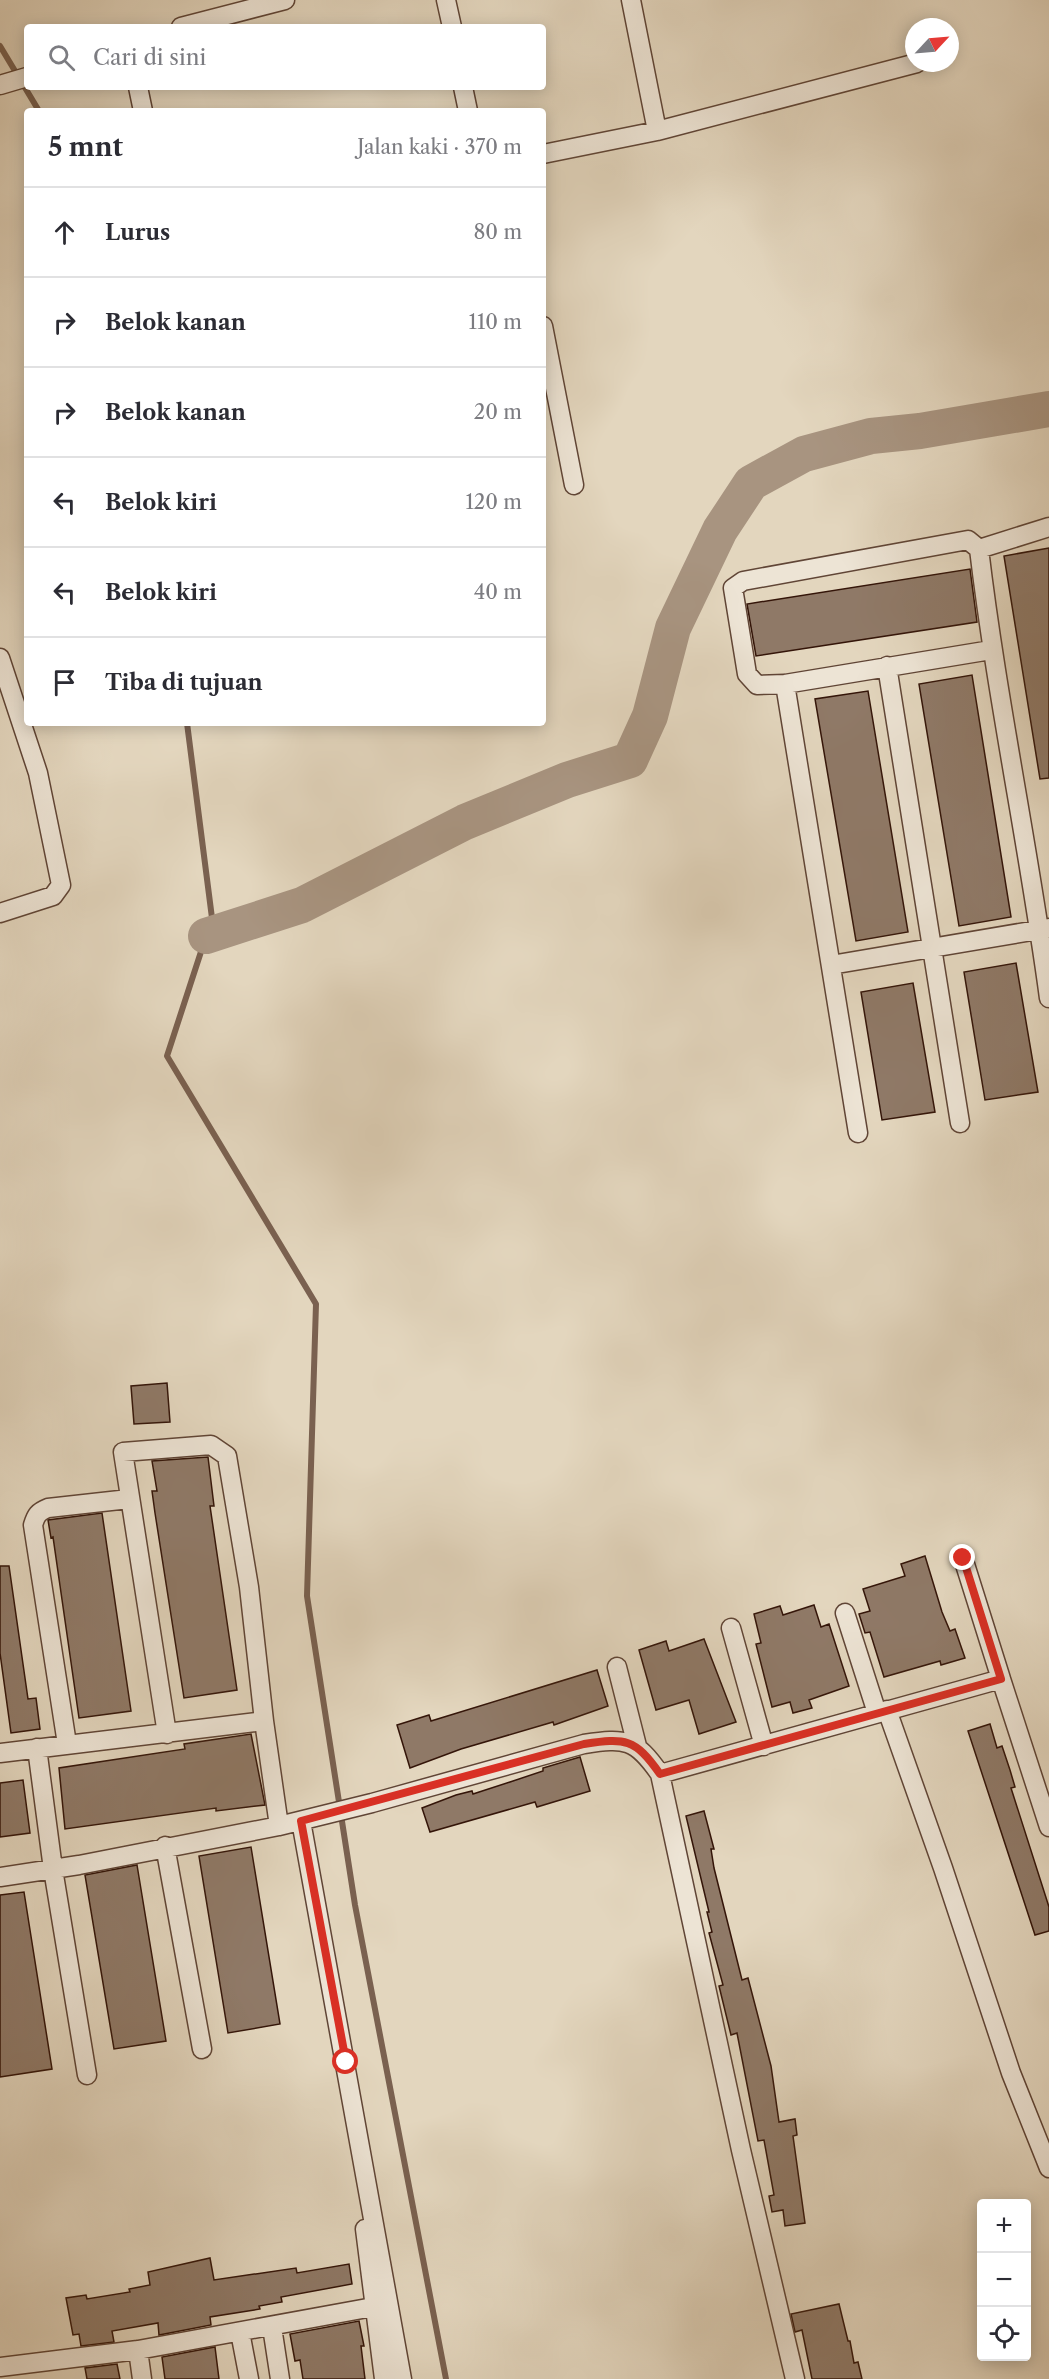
<!DOCTYPE html>
<html lang="id">
<meta charset="utf-8">
<style>
body{margin:0;font-family:"Libre Caslon Text",serif;background:#f7f7f7;color:#2b2b33}
.controls{position:absolute;right:18px;bottom:18px;display:grid;overflow:hidden;border-radius:6px;box-shadow:0 3px 15px #0003}
.controls button{width:54px;height:54px;display:grid;place-items:center;padding:0;border:0;border-bottom:2px solid #e1e1e2;background:#fff;color:#2b2b33;font:30px sans-serif}
.compass{position:absolute;left:905px;top:18px;width:54px;height:54px;border-radius:50%;background:#fff;box-shadow:0 3px 15px #0003;rotate:64deg}
.stop{position:absolute;width:18px;height:18px;margin:-14px;border:4px solid #d93025;border-radius:50%;background:#fff}
.stop.end{background:#d93025;border-color:#fff;box-shadow:0 2px 6px #0008}
.list{margin:0;padding:0;list-style:none}
h2{display:flex;justify-content:space-between;align-items:center;height:78px;margin:0;padding:0 24px;font-size:26px}
h2 small{font-size:20px;font-weight:400;color:#7c7c81}
.list li{display:grid;grid-template-columns:39px 1fr auto;gap:18px;align-items:center;box-sizing:border-box;height:90px;padding:0 24px;border-top:2px solid #e1e1e2}
.list b{display:block;font-size:22px;white-space:nowrap}
.list em{font-size:20px;font-style:normal;color:#7c7c81}
.icon{flex:none;width:33px;height:33px;fill:none;stroke:currentColor;stroke-width:2;stroke-linecap:round;stroke-linejoin:round}
.map{position:relative;flex:none;width:1049px;height:2379px;overflow:hidden}
.search{position:absolute;background:#fff;box-shadow:0 3px 15px #0003;left:24px;top:24px;width:522px;height:66px;display:flex;align-items:center;gap:15px;box-sizing:border-box;padding:0 21px;border-radius:6px;color:#7c7c81;font-size:22px}
.panel{position:absolute;background:#fff;box-shadow:0 3px 15px #0003;left:24px;top:108px;width:522px;height:618px;border-radius:6px}
.map>svg:first-child{display:block}
.lines{fill:none;stroke-linecap:round;stroke-linejoin:round}
.stream{stroke:#7a6150;stroke-width:6}
.river{stroke:#a89480;stroke-width:36}
.building{fill:#8f7967;stroke:#341509;stroke-width:1.5}
.minor-casing{stroke:#604536;stroke-width:21}
.minor{stroke:#ede4d5;stroke-width:18}
.route{stroke:#d93025;stroke-width:8}
</style>
<div class="map">
<svg width="1049" height="2379" viewBox="0 0 1049 2379">
<rect width="100%" height="100%" fill="#e3d6be"/>
<filter id="stains"><feTurbulence type="fractalNoise" baseFrequency=".00333" numOctaves="4"/><feColorMatrix values="0 0 0 0 .2 0 0 0 0 .09 0 0 0 0 .02 0 0 0 .5 -.17"/></filter>
<radialGradient id="worn" r=".72"><stop offset=".6" stop-color="#630" stop-opacity="0"/><stop offset="1" stop-color="#630" stop-opacity=".3"/></radialGradient>
<g class="lines">
<!-- stream -->
<path class="stream" d="M0 46 39 111
M187 723 212 918 167 1056 316 1304 307 1596 355 1905 446 2379"/>
<!-- river -->
<path class="river" d="M206 936 302 905 465 822 567 780 630 760 650 716 673 628 720 530 751 483 804 454 871 436 920 431 1049 409"/>
</g>
<!-- building -->
<path class="building" d="M1049 548V778L1040 779 1004 556Z
M970 569 977 622 756 656 747 604Z
M972 675 1011 917 959 926 919 684Z
M868 691 908 932 856 941 815 699Z
M1016 963 1038 1092 985 1100 964 972Z
M913 983 935 1112 882 1120 861 992Z
M167 1383 170 1422 134 1424 131 1386Z
M208 1457 214 1506H210L237 1690 184 1698 155 1513 152 1491H157L152 1461Z
M102 1513 131 1711 79 1718 53 1537 51 1538 48 1520Z
M925 1556 942 1612 950 1631 955 1629 965 1658 941 1665 940 1661 884 1677 870 1632 865 1633 859 1614 870 1611 863 1589 905 1576 901 1564Z
M0 1566H9L28 1699 36 1698 40 1729 11 1733 0 1653Z
M814 1605 821 1627 829 1624 849 1686 809 1700 812 1708 793 1713 790 1702 772 1707 756 1644 761 1643 754 1614 780 1606 783 1615Z
M704 1639 736 1722 699 1734 689 1700 656 1710 639 1650 666 1641 669 1651Z
M597 1670 608 1706 554 1725 553 1722 461 1749 410 1768 397 1725 429 1715 431 1721Z
M990 1724 997 1748 1002 1746 1010 1770 1015 1787 1011 1788 1049 1907V1931L1035 1935 968 1731Z
M251 1734 265 1805 216 1811V1808L65 1829 59 1768 185 1749 184 1744Z
M580 1757 590 1791 537 1807 535 1802 430 1832 422 1808 456 1795 472 1791 473 1794 510 1782 543 1771V1768Z
M23 1780 30 1833 0 1837V1783Z
M704 1811 714 1849H711L714 1868 742 1980 748 1978 771 2066 779 2122 795 2119 797 2135 793 2136 805 2223 785 2226 783 2210 772 2212 769 2196 774 2195 764 2140 758 2141 737 2033 731 2035 719 1986 723 1985 709 1933 712 1932 707 1912H709L686 1816Z
M251 1847 280 2024 228 2033 199 1856Z
M137 1865 166 2041 114 2049 85 1875Z
M24 1892 52 2069 0 2077V1895Z
M210 2258 214 2280 296 2268 297 2273 349 2264 352 2284 281 2297 282 2302 259 2306 260 2309 210 2317 211 2325 159 2335 158 2323 112 2331 114 2342 81 2346 79 2334 73 2335 66 2298 86 2295 87 2299 130 2292 129 2289 150 2285 148 2272Z
M839 2304 848 2341H850L854 2363 858 2362 862 2379H812L802 2330 795 2332 791 2314Z
M359 2321 364 2346H361L365 2379H303L300 2360 295 2361 290 2334Z
M215 2347 219 2379H165L162 2357Z
M117 2364 120 2379H87L85 2368Z"/>
<g class="lines">
<defs>
<path id="minor" d="M446 0 452 27
M631 0 657 131
M181 27 285 0
M0 85 27 77
M138 87 143 111
M463 87 468 111
M543 154 657 131 917 63
M543 326 574 485
M979 549 1049 527
M991 650 785 684 757 685 747 674 733 588 743 581 968 540 979 549C997 700 1029 848 1049 998
M0 658 38 773 61 885 53 896 0 913
M887 666 960 1123
M785 684 858 1133
M831 965 1049 928
M963 1558 1001 1679
M845 1613 877 1713
M731 1628 764 1746
M617 1667 637 1746
M887 1710 943 1868 1011 2073 1049 2168
M167 1734 123 1452 211 1445 227 1456 249 1587 264 1721
M67 1744 33 1525C36 1515 38 1512 48 1508L129 1499
M37 1748 53 1869 87 2075
M0 1753 264 1721 279 1826 372 1803 584 1744C625 1738 635 1738 660 1774L1001 1679 1049 1827
M660 1774 741 2150 795 2379
M301 1821 402 2379
M165 1846 202 2049
M0 1877 79 1865 279 1826
M365 2229 384 2379
M272 2327 280 2379
M240 2332 249 2379
M138 2350 142 2379
M0 2367 138 2350 373 2307"/>
</defs>
<!-- minor casing -->
<use href="#minor" class="minor-casing"/>
<!-- minor -->
<use href="#minor" class="minor"/>
</g>
<g class="lines">
<!-- route -->
<path class="route" d="M346 2062 301 1821 584 1744C625 1738 635 1738 660 1774L1001 1679 963 1558"/>
</g>
<rect width="100%" height="100%" filter="url(#stains)"/>
<rect width="100%" height="100%" fill="url(#worn)"/>
</svg>
<div class="controls">
<button>+</button>
<button>−</button>
<button><svg class="icon" aria-label="locate" viewBox="0 0 24 24"><circle cx="12" cy="12" r="6"/><path d="M12 2v4M12 18v4M2 12h4M18 12h4"/></svg></button>
</div>
<svg class="compass" viewBox="-18 -18 36 36"><path d="M0-13l5 13h-10z" fill="#e53935"/><path d="M0 13l5-13h-10z" fill="#7c7c81"/></svg>
<div class="stop" style="left:346px;top:2062px"></div>
<div class="stop end" style="left:963px;top:1558px"></div>
<div class="search"><svg class="icon" aria-label="search" viewBox="0 0 24 24"><circle cx="10" cy="10" r="6"/><path d="M15 15l6 6"/></svg>Cari di sini</div>
<section class="panel">
<h2>5 mnt<small>Jalan kaki · 370 m</small></h2>
<ul class="list">
<li><svg class="icon" aria-label="ahead" viewBox="0 0 24 24"><path d="M12 20V5M6 11l6-6 6 6"/></svg><div><b>Lurus</b></div><em>80 m</em></li>
<li><svg class="icon" aria-label="right" viewBox="0 0 24 24"><path d="M7 20v-9h11M14 6l5 5-5 5"/></svg><div><b>Belok kanan</b></div><em>110 m</em></li>
<li><svg class="icon" aria-label="right" viewBox="0 0 24 24"><path d="M7 20v-9h11M14 6l5 5-5 5"/></svg><div><b>Belok kanan</b></div><em>20 m</em></li>
<li><svg class="icon" aria-label="left" viewBox="0 0 24 24"><path d="M17 20v-9H6M10 6l-5 5 5 5"/></svg><div><b>Belok kiri</b></div><em>120 m</em></li>
<li><svg class="icon" aria-label="left" viewBox="0 0 24 24"><path d="M17 20v-9H6M10 6l-5 5 5 5"/></svg><div><b>Belok kiri</b></div><em>40 m</em></li>
<li><svg class="icon" aria-label="arrive" viewBox="0 0 24 24"><path d="M6 21V4h12l-3 4 3 4H6"/></svg><div><b>Tiba di tujuan</b></div></li>
</ul>
</section>
</div>
